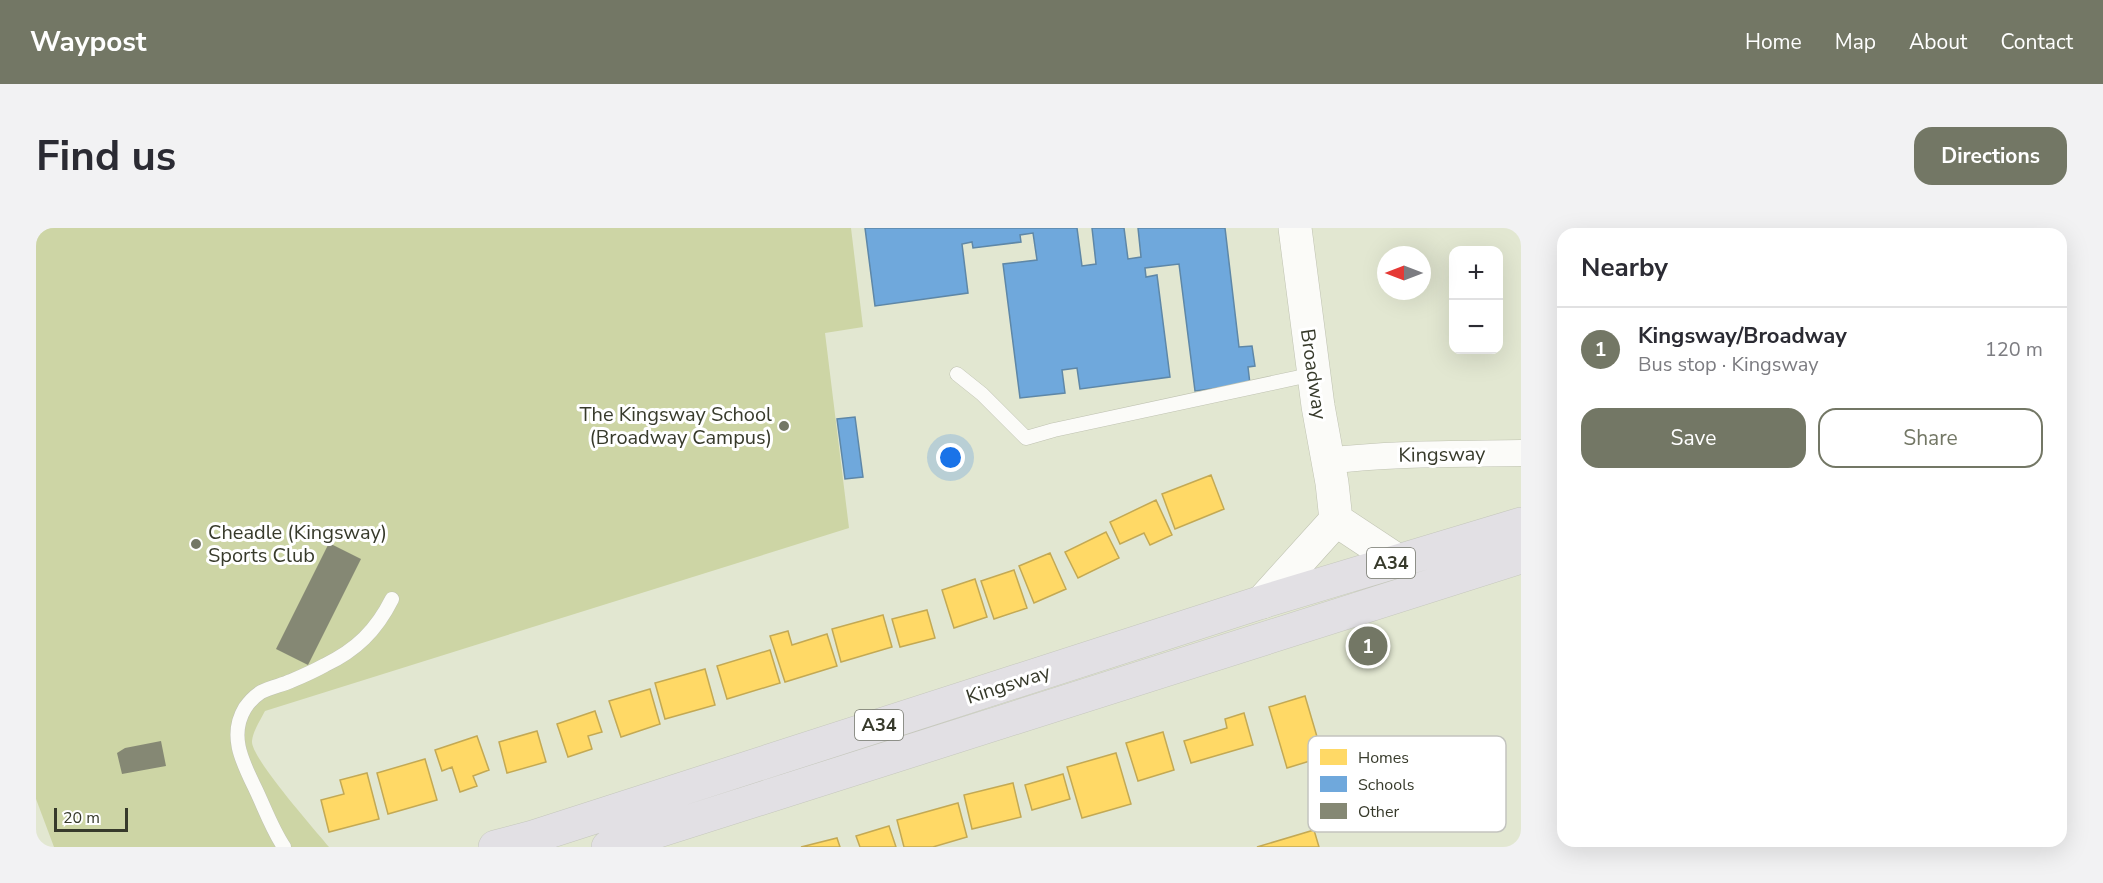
<!DOCTYPE html>
<meta charset="utf-8">
<style>
body{margin:0;font-family:"Nunito Sans",sans-serif;background:#f2f2f3;color:#2b2b33}
.controls{position:absolute;right:18px;top:18px;display:grid;overflow:hidden;border-radius:12px;box-shadow:0 6px 24px #0002}
.controls button{width:54px;height:54px;display:grid;place-items:center;padding:0;border:0;border-bottom:2px solid #e1e1e2;background:#fff;color:#2b2b33;font:30px sans-serif}
.compass{position:absolute;left:1341px;top:18px;width:54px;height:54px;border-radius:50%;background:#fff;box-shadow:0 6px 24px #0002;rotate:270deg}
.scale{position:absolute;left:18px;bottom:15px;width:74px;box-sizing:border-box;padding-left:6px;border:3px solid #373a2b;border-top:0;font-size:16px;line-height:21px;white-space:nowrap;color:#373a2b;-webkit-text-stroke:4px #fff;paint-order:stroke}
.you{position:absolute;left:915px;top:230px;width:21px;height:21px;margin:-15px;border:4px solid #fff;border-radius:50%;background:#1a73e8;box-shadow:0 0 0 9px #1a73e833}
.badge{display:grid;place-items:center;width:39px;height:39px;border-radius:50%;background:#737765;color:#fff;font-size:20px;font-weight:700}
.pin{position:absolute;translate:-50% -50%;border:3px solid #fff;box-shadow:0 2px 6px #0006}
.list{margin:0;padding:0;list-style:none}
h2{display:flex;justify-content:space-between;align-items:center;height:78px;margin:0;padding:0 24px;font-size:26px}
h2 small{font-size:20px;font-weight:400;color:#7c7c81}
.list li{display:grid;grid-template-columns:39px 1fr auto;gap:18px;align-items:center;box-sizing:border-box;height:84px;padding:0 24px;border-top:2px solid #e1e1e2}
.list b{display:block;font-size:22px;white-space:nowrap}
.list p{margin:0;font-size:20px;white-space:nowrap;color:#7c7c81}
.list em{font-size:20px;font-style:normal;color:#7c7c81}
.actions{display:flex;gap:12px;padding:18px 24px}
.actions a{flex:1;padding:14px 0;border:2px solid #737765;border-radius:18px;text-align:center;font-size:21px;color:#737765}
.actions .main{background:#737765;color:#fff}
.map{position:relative;flex:none;width:1485px;height:619px;overflow:hidden;border-radius:18px}
header{display:flex;align-items:center;gap:36px;box-sizing:border-box;height:84px;padding:0 30px;background:#737765;color:#fff}
header strong{font-size:28px}
nav{display:flex;gap:33px;margin-inline-start:auto;font-size:21px}
.intro{display:flex;align-items:center;justify-content:space-between;box-sizing:border-box;height:144px;padding:0 36px}
h1{margin:0;font-size:42px}
.button{padding:15px 27px;border-radius:18px;background:#737765;color:#fff;font-size:21px;font-weight:700}
main{display:flex;gap:36px;padding:0 36px}
aside{flex:1;background:#fff;border-radius:18px;box-shadow:0 6px 24px #0002}
.map>svg:first-child{display:block}
.green{fill:#cdd5a5}
.homes{fill:#ffd966;stroke:#c3a954;stroke-width:1.5}
.schools{fill:#6fa8dc;stroke:#5e87a7;stroke-width:1.5}
.building{fill:#858874}
.lines{fill:none;stroke-linecap:round;stroke-linejoin:round}
.service-casing{stroke:#bfc2b1;stroke-width:15}
.minor-casing{stroke:#bfc2b1;stroke-width:27}
.tertiary-casing{stroke:#bfc2b1;stroke-width:34}
.trunk-casing{stroke:#c5c7bc;stroke-width:34}
.service{stroke:#fbfbf8;stroke-width:14}
.minor{stroke:#fbfbf8;stroke-width:26}
.tertiary{stroke:#fbfbf8;stroke-width:33}
.trunk{stroke:#e2e0e4;stroke-width:33}
.poi-dot{fill:#737765;stroke:#fff;stroke-width:2}
.labels{text-anchor:middle;stroke-width:6;stroke-linejoin:round;paint-order:stroke}
.shield{fill:#fff;stroke:#73756b;stroke-width:1.5}
.shield-label{font-size:18px;font-weight:bold;fill:#373a2b}
.street-label{font-size:20px;fill:#373a2b;stroke:#fff}
.poi-label{font-size:20px;fill:#373a2b;stroke:#fff;text-anchor:end}
.key{fill:#fff;stroke:#c3c4bf;stroke-width:1.5}
.key-label{font-size:16px;fill:#373a2b}
</style>
<header>
<strong>Waypost</strong>
<nav><a>Home</a><a>Map</a><a>About</a><a>Contact</a></nav>
</header>
<div class="intro"><h1>Find us</h1><a class="button">Directions</a></div>
<main>
<div class="map">
<svg width="1485" height="619" viewBox="0 0 1485 619">
<rect width="100%" height="100%" fill="#e2e7d1"/>
<!-- green -->
<path class="green" d="M0 0H815L827 99 789 105 813 300 229 483C225 491 217 503 216 513 214 529 280 603 293 619H18L0 571Z"/>
<!-- homes -->
<path class="homes" d="M1175 247 1188 281 1139 301 1126 266Z
M1120 272 1136 307 1114 317 1108 305 1084 316 1074 294Z
M1070 304 1083 330 1042 350 1029 324Z
M1014 325 1030 361 998 375 983 338Z
M978 342 991 380 958 391 945 353Z
M939 351 951 389 918 400 906 362Z
M891 382 899 410 864 419 856 391Z
M847 387 856 419 805 434 796 401Z
M752 403 756 417 791 406 801 438 749 454 734 408Z
M734 422 744 455 691 471 681 438Z
M669 441 679 477 629 491 619 455Z
M614 461 624 496 585 509 573 473Z
M1269 468 1287 529 1251 540 1233 479Z
M559 483 566 504 552 508 556 521 532 529 521 496Z
M1208 485 1217 517 1155 535 1148 513 1191 500 1189 491Z
M501 503 510 534 471 545 463 514Z
M1127 504 1138 542 1102 553 1090 515Z
M441 508 453 542 437 548 441 558 424 564 416 539 406 543 399 522Z
M1080 525 1095 576 1046 590 1031 539Z
M389 531 401 572 352 586 341 545Z
M331 545 343 591 293 604 285 572 308 566 304 552Z
M1027 546 1034 571 996 582 989 557Z
M977 555 985 589 936 601 928 567Z
M922 575 931 609 897 619H868L861 592Z
M853 598 860 619H824L820 608Z
M1278 602 1283 619H1221Z
M801 610 804 619H765Z"/>
<!-- schools -->
<path class="schools" d="M829 0H1041L1046 38 1060 36 1056 0H1088L1092 31 1105 29 1102 0H1189L1203 119 1216 118 1219 138 1212 139 1214 156 1159 163 1143 36 1109 40 1110 49 1121 47 1134 149 1044 161 1041 140 1026 142 1029 165 984 170 967 36 1001 32 997 5 984 7 985 14 937 20 936 14 926 16 932 65 839 78Z
M819 189 827 249 809 251 801 191Z"/>
<!-- building -->
<path class="building" d="M293 315 325 331 272 437 240 421Z
M125 513 130 538 86 546 81 525 89 520Z"/>
<g class="lines">
<defs>
<path id="service" d="M921 146 946 166 990 210 1018 202 1278 146
M248 619C236 601 229 581 220 562 207 535 192 508 209 480 213 474 219 468 225 464 235 459 246 457 255 453 267 448 278 443 289 437 320 422 340 403 356 371"/>
<path id="minor" d="M1291 233C1355 225 1420 226 1485 225"/>
<path id="tertiary" d="M1300 292 1362 333
M1226 374 1300 292 1296 255 1282 178 1259 0"/>
<path id="trunk" d="M459 619 497 609 1226 374 1485 296
M572 619 1485 329"/>
</defs>
<!-- service casing -->
<use href="#service" class="service-casing"/>
<!-- minor casing -->
<use href="#minor" class="minor-casing"/>
<!-- tertiary casing -->
<use href="#tertiary" class="tertiary-casing"/>
<!-- trunk casing -->
<use href="#trunk" class="trunk-casing"/>
<!-- service -->
<use href="#service" class="service"/>
<!-- minor -->
<use href="#minor" class="minor"/>
<!-- tertiary -->
<use href="#tertiary" class="tertiary"/>
<!-- trunk -->
<use href="#trunk" class="trunk"/>
</g>
<!-- markers -->
<g class="poi-dot">
<circle cx="748" cy="198" r="6"/>
<circle cx="160" cy="316" r="6"/>
</g>
<g class="labels">
<!-- shield labels -->
<g class="shield">
<rect x="1331" y="320" width="48" height="30" rx="4.5"/>
<rect x="819" y="482" width="48" height="30" rx="4.5"/>
</g>
<g class="shield-label">
<text x="1355" y="341">A34</text>
<text x="843" y="503">A34</text>
</g>
<!-- street labels -->
<g class="street-label">
<text transform="translate(1278 146) rotate(82)" y="7">Broadway</text>
<text transform="translate(1406 226) rotate(-1)" y="7">Kingsway</text>
<text transform="translate(972 456) rotate(-18)" y="7">Kingsway</text>
</g>
<!-- poi labels -->
<g class="poi-label">
<text x="736" y="193">The Kingsway School<tspan x="736" dy="23">(Broadway Campus)</tspan></text>
<text x="172" y="311" text-anchor="start">Cheadle (Kingsway)<tspan x="172" dy="23">Sports Club</tspan></text>
</g>
</g>
<!-- legend -->
<rect x="1272" y="508" width="198" height="96" rx="9" class="key"/>
<rect x="1284" y="521" width="27" height="16" fill="#ffd966"/>
<rect x="1284" y="548" width="27" height="16" fill="#6fa8dc"/>
<rect x="1284" y="575" width="27" height="16" fill="#858874"/>
<g class="key-label">
<text x="1322" y="535">Homes</text>
<text x="1322" y="562">Schools</text>
<text x="1322" y="589">Other</text>
</g>
</svg>
<div class="controls">
<button>+</button>
<button>−</button>
</div>
<svg class="compass" viewBox="-18 -18 36 36"><path d="M0-13l5 13h-10z" fill="#e53935"/><path d="M0 13l5-13h-10z" fill="#7c7c81"/></svg>
<div class="scale">20 m</div>
<div class="you"></div>
<div class="pin badge" style="left:1332px;top:418px">1</div>
</div>
<aside>
<h2>Nearby<small></small></h2>
<ul class="list">
<li><span class="badge">1</span><div><b>Kingsway/Broadway</b><p>Bus stop · Kingsway</p></div><em>120 m</em></li>
</ul>
<div class="actions"><a class="main">Save</a><a>Share</a></div>
</aside>
</main>
